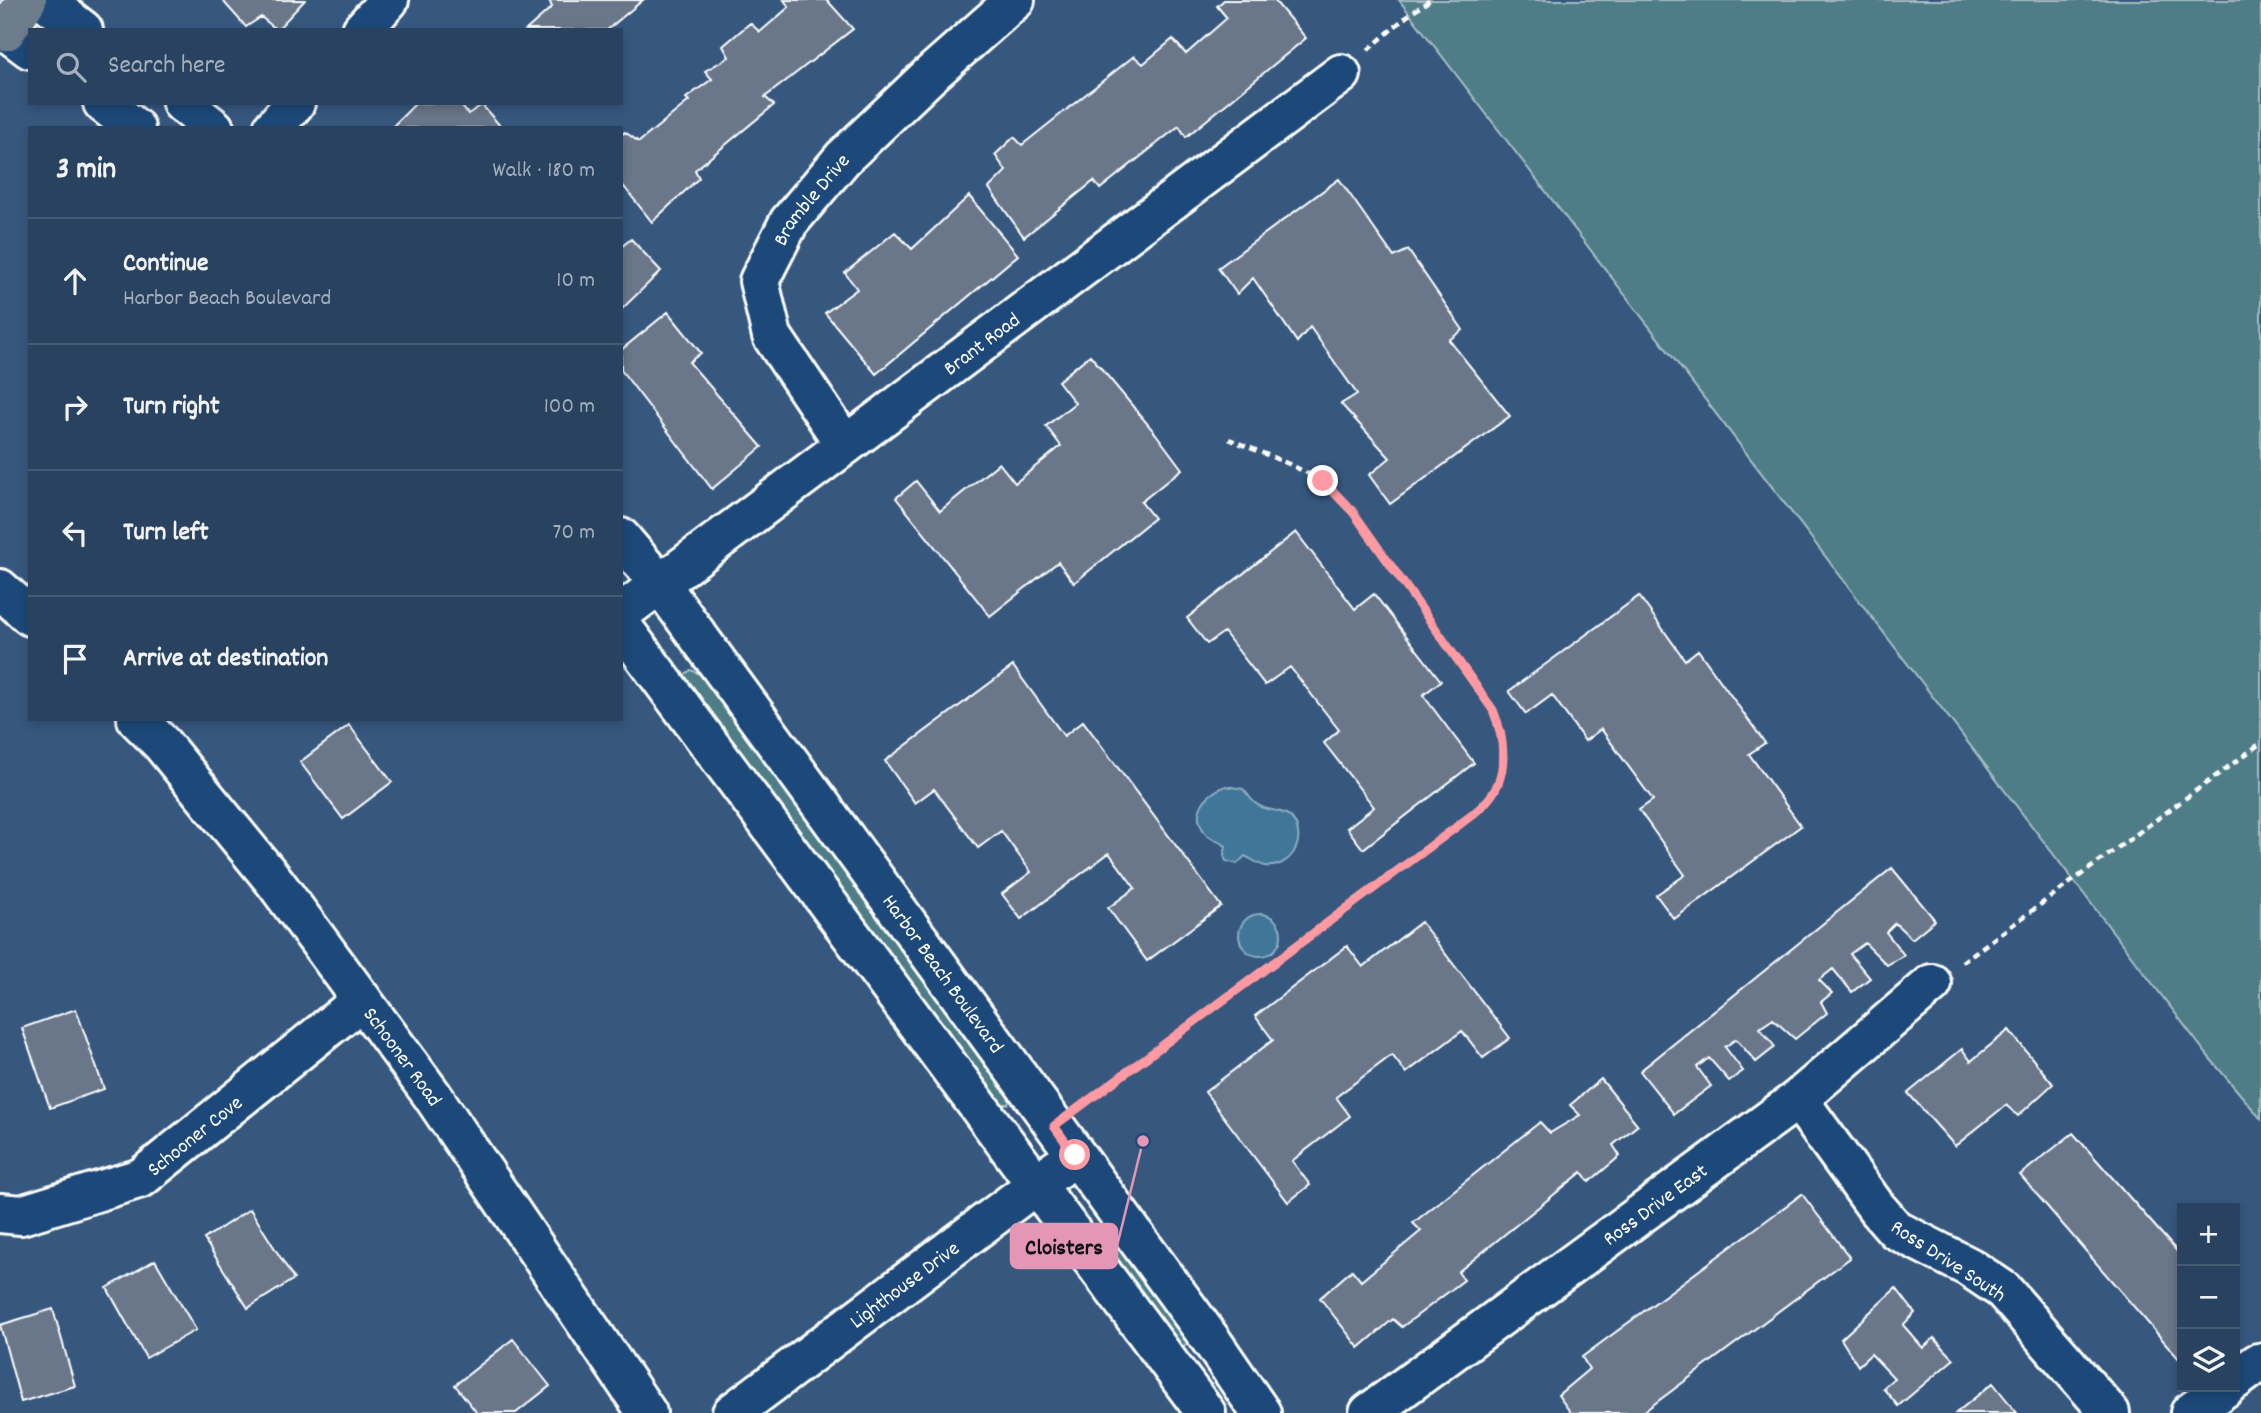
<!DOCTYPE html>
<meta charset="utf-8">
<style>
body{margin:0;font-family:Dekko,sans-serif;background:#304965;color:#f1f3f6}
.controls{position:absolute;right:21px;bottom:21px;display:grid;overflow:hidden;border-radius:0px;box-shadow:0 4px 10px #0003}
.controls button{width:63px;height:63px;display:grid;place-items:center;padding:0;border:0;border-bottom:2px solid #445b74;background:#28425f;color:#f1f3f6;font:35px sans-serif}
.stop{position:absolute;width:21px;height:21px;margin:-16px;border:5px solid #ff9aa2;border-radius:50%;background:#fff}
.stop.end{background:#ff9aa2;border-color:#fff;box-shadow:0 2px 7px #0008}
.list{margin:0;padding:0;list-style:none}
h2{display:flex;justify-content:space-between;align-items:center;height:91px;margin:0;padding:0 28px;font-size:30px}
h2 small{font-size:23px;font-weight:400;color:#a5b0bd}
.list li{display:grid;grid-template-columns:46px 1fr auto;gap:21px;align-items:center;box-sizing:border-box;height:126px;padding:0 28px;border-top:2px solid #445b74}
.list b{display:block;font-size:26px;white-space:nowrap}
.list p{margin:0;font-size:23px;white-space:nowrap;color:#a5b0bd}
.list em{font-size:23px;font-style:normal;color:#a5b0bd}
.icon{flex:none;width:38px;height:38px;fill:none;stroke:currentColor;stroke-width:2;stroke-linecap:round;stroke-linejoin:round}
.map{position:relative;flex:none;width:2261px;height:1413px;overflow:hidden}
.search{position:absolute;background:#28425f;box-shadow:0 4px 10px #0003;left:28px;top:28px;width:595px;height:77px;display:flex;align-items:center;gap:18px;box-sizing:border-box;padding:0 24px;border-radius:0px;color:#a5b0bd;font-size:26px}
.panel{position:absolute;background:#28425f;box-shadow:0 4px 10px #0003;left:28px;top:126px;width:595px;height:595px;border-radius:0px}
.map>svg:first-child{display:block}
.green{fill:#4f7d87;stroke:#a7bec3;stroke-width:2}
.water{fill:#3f7798;stroke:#8cadc1;stroke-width:2}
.building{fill:#6b778a;stroke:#fff;stroke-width:2}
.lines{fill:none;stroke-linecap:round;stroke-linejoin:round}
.minor-casing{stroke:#fff;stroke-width:44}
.major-casing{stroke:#fff;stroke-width:44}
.path{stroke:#fff;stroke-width:4.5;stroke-dasharray:7 5;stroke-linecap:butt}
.minor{stroke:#1f4a7a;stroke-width:38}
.major{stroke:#6d7d8c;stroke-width:38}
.route{stroke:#ff9aa2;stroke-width:9}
.labels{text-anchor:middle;stroke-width:7;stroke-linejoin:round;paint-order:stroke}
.street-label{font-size:21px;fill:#fff;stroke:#1f4a7a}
.leader{fill:none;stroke:#e497b5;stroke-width:2.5}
.callout-dot{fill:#e497b5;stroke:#1f4a7a;stroke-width:2.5}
.callout{fill:#e497b5;stroke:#e497b5;stroke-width:2.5}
.callout-label{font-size:23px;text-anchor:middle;font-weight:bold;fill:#111}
</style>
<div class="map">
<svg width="2261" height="1413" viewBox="0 0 2261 1413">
<rect width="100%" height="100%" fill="#36587f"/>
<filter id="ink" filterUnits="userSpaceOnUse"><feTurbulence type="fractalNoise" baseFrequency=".0143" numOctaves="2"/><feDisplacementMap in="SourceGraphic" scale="14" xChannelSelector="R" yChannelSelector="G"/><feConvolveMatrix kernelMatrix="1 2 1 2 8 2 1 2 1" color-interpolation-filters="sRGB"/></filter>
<g filter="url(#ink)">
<!-- green -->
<path class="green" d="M1399 0H2261V1119L2208 1056Z
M691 670 702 675 1012 1096 1008 1104H999L682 681 684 675Z
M1113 1238 1189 1343 1179 1348 1105 1245Z"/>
<!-- water -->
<path class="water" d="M1226 786 1243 789C1247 793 1250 798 1254 802 1267 815 1287 805 1296 825 1305 846 1287 869 1265 866 1257 864 1252 859 1245 856L1237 864 1226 861 1224 856 1226 846C1220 841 1212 840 1206 834 1189 813 1205 794 1226 786Z
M1239 935a21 21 0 1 1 42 0a21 21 0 1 1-42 0Z"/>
<!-- building -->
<path class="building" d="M222 0H305L277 30 261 17 246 27Z
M549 0H643L607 30H526L552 7Z
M784 0H827L853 29 765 97 774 105 695 170 699 178 652 222 621 183V135L625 132 639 142 689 101 686 98 712 79 705 71 729 57 723 46 750 23 760 32 789 7Z
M1224 0H1274L1306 38 1186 137 1179 126 1100 189 1094 181 1024 237 989 188 1006 171 995 155 1014 137 1022 145 1134 56 1143 64 1173 39 1186 54 1227 18 1217 6Z
M416 103H459L468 114 482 105 502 128H391Z
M1339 179 1394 257 1408 250 1463 330 1449 340 1510 416 1390 504 1369 475 1390 458 1341 404 1357 394 1310 327 1297 342 1253 278 1237 294 1218 268Z
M969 196 1018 255 876 374 825 313 857 289 845 273 895 232 912 249Z
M631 239 661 271 621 310V247Z
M668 312 701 353 689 362 762 447 712 489 621 370V350Z
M1090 355 1156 434 1182 469 1141 502 1154 518 1074 583 1058 562 990 616 896 498 916 481 940 511 999 463 1015 483 1061 446 1046 426 1075 403 1058 381Z
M1296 532 1355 609 1374 594 1441 681 1423 695 1474 763 1363 849 1347 828 1374 807 1324 743 1339 730 1290 667 1265 685 1224 632 1207 644 1187 618Z
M1639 596 1685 660 1698 650 1765 743 1749 754 1801 826 1674 919 1656 895 1685 875 1639 810 1653 800 1601 729 1585 741 1552 695 1526 714 1509 691Z
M1013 666 1064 736 1083 721 1221 906 1147 961 1108 908 1135 888 1109 853 1021 919 1002 894 1031 872 1001 831 978 848 934 789 915 803 885 761Z
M349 725 392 782 343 819 300 762Z
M1892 868 1935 920 1912 939 1895 923 1886 932 1904 955 1887 965 1865 943 1850 954 1870 978 1852 992 1833 969 1819 980 1832 993 1821 1002 1827 1013 1795 1039 1773 1019 1760 1028 1775 1047 1756 1062 1736 1039 1725 1047 1743 1071 1729 1081 1709 1058 1697 1067 1711 1086 1674 1114 1640 1071Z
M1421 922 1510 1038 1483 1058 1462 1031 1406 1073 1392 1055 1336 1097 1350 1116 1292 1161 1310 1185 1288 1202 1205 1092 1273 1040 1255 1016 1347 946 1363 967Z
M76 1009 104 1089 50 1108 22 1028Z
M2009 1030 2053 1084 2018 1116 2006 1105 1955 1146 1908 1093 1962 1049 1971 1061Z
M1601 1079 1638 1125 1613 1145 1620 1156 1589 1182 1582 1172 1458 1272 1464 1280 1402 1327 1393 1319 1359 1348 1320 1298 1352 1270 1361 1281 1421 1231 1413 1223 1540 1122 1550 1133 1580 1115 1570 1105Z
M2073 1133 2182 1257V1358L2180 1360 2020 1175Z
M1802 1194 1850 1258 1642 1413H1571L1558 1395 1589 1369 1582 1357Z
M250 1209 294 1279 248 1308 204 1239Z
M155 1260 196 1330 146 1358 107 1288Z
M1896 1288 1915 1313 1903 1325 1923 1348 1934 1338 1954 1359 1898 1406 1883 1388 1894 1378 1871 1354 1858 1366 1841 1339Z
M53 1309 75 1386 21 1402 0 1325Z
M513 1339 550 1386 516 1413H477L455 1385Z
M1993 1383 2017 1413H1956Z"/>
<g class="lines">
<defs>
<g id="minor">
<path d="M44 0 83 30"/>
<path d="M362 30 389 0"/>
<path d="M6 31 30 49"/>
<path d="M103 103 135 128"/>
<path d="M182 103 214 128"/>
<path d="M273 128 295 103"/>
<path id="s1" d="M845 445 772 336 759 281 789 222 843 158 929 76 1015 0"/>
<path id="s2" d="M621 538 660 584 1213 1343 1261 1413"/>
<path d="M0 589 30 616"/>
<path id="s3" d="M621 613 1341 74"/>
<path d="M621 625 1206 1413"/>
<path id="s4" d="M137 719 162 744 275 882 432 1095 647 1413"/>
<path d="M1798 1099 1876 1207 1896 1230 1969 1267 2003 1290 2110 1413"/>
<path id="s5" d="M0 1213 21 1215 141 1178 362 1000"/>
<path d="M2235 1380 2258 1363"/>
<path id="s6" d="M732 1413 1057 1169"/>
<path id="s7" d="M1369 1413 1798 1099 1932 984"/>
<path d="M2190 1413 2226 1387"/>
</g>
<path id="major" d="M0 27 6 31 27 0"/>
</defs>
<!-- minor casing -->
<use href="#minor" class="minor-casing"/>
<!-- major casing -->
<use href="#major" class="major-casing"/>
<!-- path -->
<path class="path" d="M1368 50 1406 17 1430 0
M1962 962 2261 743
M1083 1104 1455 828C1465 820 1476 813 1485 804 1510 778 1505 739 1493 710L1353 512 1323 481 1289 464 1229 439"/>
<!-- minor -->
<use href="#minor" class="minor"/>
<!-- major -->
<use href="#major" class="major"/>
</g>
</g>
<g class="lines" filter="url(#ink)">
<!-- route -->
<path class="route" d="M1075 1155 1054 1126 1455 828C1465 820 1476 813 1485 803 1510 778 1505 739 1493 710L1353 512 1323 481"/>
</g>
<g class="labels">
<!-- street labels -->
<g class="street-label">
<text dy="7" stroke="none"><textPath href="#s1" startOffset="285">Bramble Drive</textPath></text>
<text dy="7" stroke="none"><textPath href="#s3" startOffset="450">Brant Road</textPath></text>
<text dy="7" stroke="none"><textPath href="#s2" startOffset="542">Harbor Beach Boulevard</textPath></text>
<text dy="7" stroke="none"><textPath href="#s4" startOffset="430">Schooner Road</textPath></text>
<text dy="7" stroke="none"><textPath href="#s5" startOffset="215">Schooner Cove</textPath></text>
<text dy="7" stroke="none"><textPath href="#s7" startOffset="354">Ross Drive East</textPath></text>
<text transform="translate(1949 1260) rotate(33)" y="7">Ross Drive South</text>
<text dy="7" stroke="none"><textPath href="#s6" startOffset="215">Lighthouse Drive</textPath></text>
</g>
</g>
<!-- callouts -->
<path class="leader" d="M1143 1141L1117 1246"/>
<circle class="callout-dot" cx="1143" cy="1141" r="7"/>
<rect class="callout" x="1011" y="1224" width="106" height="44" rx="7"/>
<g class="callout-label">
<text x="1064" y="1254">Cloisters</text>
</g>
</svg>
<div class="controls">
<button>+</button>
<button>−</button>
<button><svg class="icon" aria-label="layers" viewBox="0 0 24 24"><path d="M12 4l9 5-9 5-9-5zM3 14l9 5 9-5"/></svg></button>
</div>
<div class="stop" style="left:1075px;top:1155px"></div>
<div class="stop end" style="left:1323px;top:481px"></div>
<div class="search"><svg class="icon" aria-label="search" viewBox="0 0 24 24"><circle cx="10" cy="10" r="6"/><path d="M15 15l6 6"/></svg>Search here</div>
<section class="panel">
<h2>3 min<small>Walk · 180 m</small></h2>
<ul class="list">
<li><svg class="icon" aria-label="ahead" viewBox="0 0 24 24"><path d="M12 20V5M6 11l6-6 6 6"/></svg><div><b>Continue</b><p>Harbor Beach Boulevard</p></div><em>10 m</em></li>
<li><svg class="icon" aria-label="right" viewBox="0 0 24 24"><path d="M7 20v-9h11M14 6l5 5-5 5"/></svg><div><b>Turn right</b></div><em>100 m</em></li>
<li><svg class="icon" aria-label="left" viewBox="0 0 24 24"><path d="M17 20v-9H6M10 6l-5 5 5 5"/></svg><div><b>Turn left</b></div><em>70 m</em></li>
<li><svg class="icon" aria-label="arrive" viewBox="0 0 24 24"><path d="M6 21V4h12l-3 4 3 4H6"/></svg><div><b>Arrive at destination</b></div></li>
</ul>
</section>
</div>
